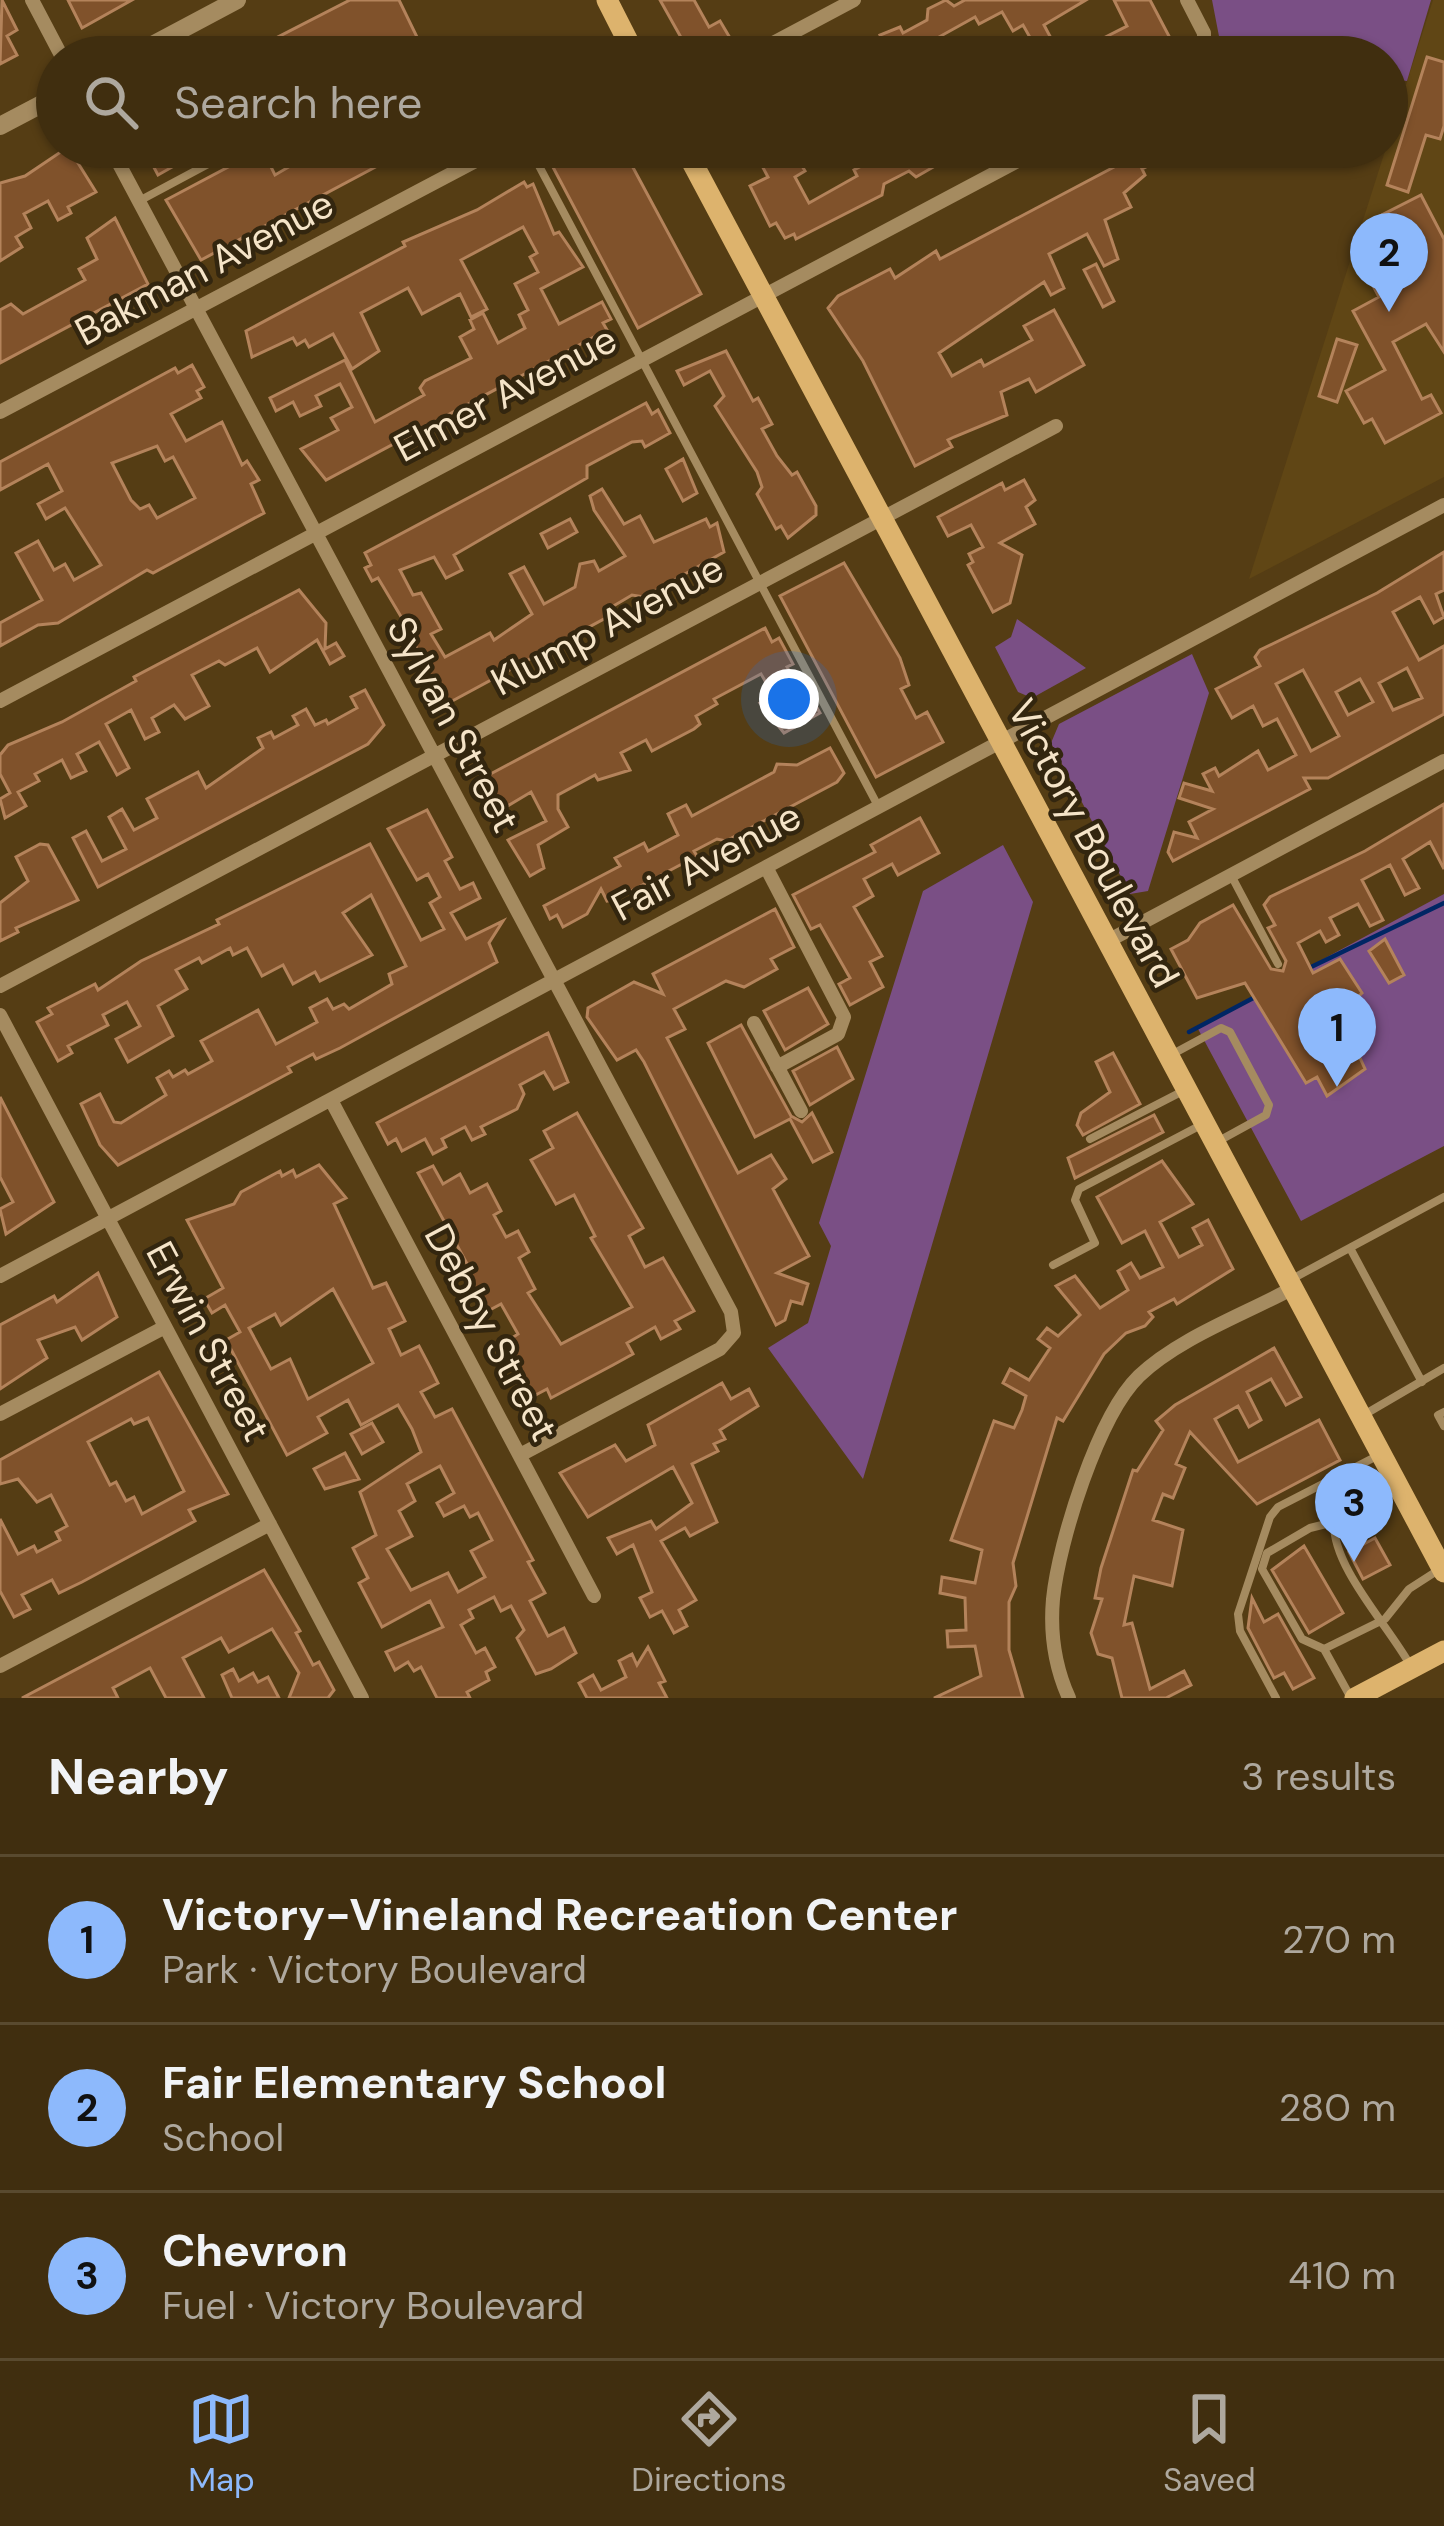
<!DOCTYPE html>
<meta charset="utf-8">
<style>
body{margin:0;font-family:"DM Sans",sans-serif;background:#4b3a1d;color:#f1f3f6}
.you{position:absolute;left:789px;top:699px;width:42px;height:42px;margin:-30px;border:9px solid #fff;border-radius:50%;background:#1a73e8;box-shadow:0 0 0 18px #1a73e833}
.badge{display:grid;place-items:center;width:78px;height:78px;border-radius:50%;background:#8db9fc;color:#111;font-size:39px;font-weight:700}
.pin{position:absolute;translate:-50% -99px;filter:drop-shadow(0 3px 6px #0008)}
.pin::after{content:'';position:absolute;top:63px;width:42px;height:36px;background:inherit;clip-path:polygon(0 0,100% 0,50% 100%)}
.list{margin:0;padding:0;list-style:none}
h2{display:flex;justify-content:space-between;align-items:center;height:156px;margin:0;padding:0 48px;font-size:51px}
h2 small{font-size:39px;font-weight:400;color:#aea89e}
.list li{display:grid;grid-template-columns:78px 1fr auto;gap:36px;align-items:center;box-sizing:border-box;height:168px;padding:0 48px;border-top:3px solid #594a2f}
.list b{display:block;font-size:45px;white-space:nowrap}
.list p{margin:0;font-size:39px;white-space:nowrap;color:#aea89e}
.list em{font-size:39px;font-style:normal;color:#aea89e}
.icon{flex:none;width:66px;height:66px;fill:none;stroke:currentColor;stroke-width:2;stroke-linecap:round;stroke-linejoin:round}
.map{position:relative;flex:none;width:1444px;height:1698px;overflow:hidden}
.search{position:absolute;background:#402e0f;box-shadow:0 3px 9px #0004;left:36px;right:36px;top:36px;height:132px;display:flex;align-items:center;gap:30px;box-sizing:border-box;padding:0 42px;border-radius:66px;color:#aea89e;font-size:45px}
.sheet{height:660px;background:#402e0f}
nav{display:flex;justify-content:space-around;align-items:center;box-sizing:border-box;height:168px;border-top:3px solid #594a2f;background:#402e0f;font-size:33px;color:#aea89e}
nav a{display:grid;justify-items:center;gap:6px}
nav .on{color:#8db9fc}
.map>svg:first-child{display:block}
.built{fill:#604615}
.green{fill:#7a4f85}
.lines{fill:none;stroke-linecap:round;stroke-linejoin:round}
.stream{stroke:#002664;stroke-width:4.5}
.building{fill:#80522b;stroke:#b4835b;stroke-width:3;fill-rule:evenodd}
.service{stroke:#a58b60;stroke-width:8}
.minor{stroke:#a58b60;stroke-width:14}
.tertiary{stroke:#a58b60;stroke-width:18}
.secondary{stroke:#ddb36d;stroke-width:21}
.labels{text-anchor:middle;stroke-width:9;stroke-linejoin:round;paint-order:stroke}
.street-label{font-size:39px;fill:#f5e4c8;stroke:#33260f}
</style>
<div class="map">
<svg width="1444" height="1698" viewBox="0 0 1444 1698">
<rect width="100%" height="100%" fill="#553d14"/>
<!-- built -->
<path class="built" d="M1433 0H1444V477L1249 579Z"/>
<!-- green -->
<path class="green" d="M1212 0H1431L1407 81 1387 79V57H1223Z
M1017 619 1086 668 1032 698 1018 692 995 647 1011 637Z
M1192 654 1209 693 1148 891 1130 894 1051 743 1059 724Z
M1003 845 1033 902 863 1479 768 1348 808 1323 831 1246 819 1223 923 891Z
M1444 894V1146L1301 1221 1197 1027Z"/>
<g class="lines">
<!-- stream -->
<path class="stream" d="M1309 968 1444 903
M1189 1032 1257 996"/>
</g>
<!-- building -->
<path class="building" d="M2 0 17 30 7 36 17 55 0 64Z
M68 0H132L82 28Z
M350 0H399L418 39 384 57H239Z
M660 0H694L709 27 720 21 730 38 692 57Z
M946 0 954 6 965 0H1086L1044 25 1061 57H1041L1023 25 1013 31 1002 12 979 24 975 17 939 37 950 57H891L880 35 900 27 903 33 927 20 928 9Z
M1114 0H1150L1171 40 1141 57H1099L1092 44 1127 26Z
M1427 57 1444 62V126L1440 139 1426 135 1408 192 1387 185Z
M68 147 96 192 68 207 71 213 58 220 48 201 24 214 31 228 16 237 22 247 0 261V183L25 176Z
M143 147H190L170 158 174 166 158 175Z
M323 147 329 154 342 147H413L201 260 166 200 262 149 275 175Z
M554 147H622L701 294 638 328 545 152Z
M752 147H791L805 171 795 177 809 203 857 176 854 170 871 161 863 147H887L893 158 914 147H968L916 177 909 171 884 184 882 195 796 239 794 234 785 238 776 223 770 226 750 186 768 177Z
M1152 147 1156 162 1142 169 1145 175 1124 193 1131 207 1105 220 1118 259 1104 266 1087 234 1049 254 1064 288 1051 295 1044 282 939 353 952 376 981 360 984 366 1032 340 1024 326 1054 310 1084 365 1036 392 1029 379 1001 392 1007 415 954 437 948 440 952 447 915 466 863 361 828 308 838 296 890 269 895 278 936 251 940 259Z
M524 182 527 187 533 184 554 234 559 232 583 267 541 289 559 324 602 302 611 319 603 323 607 330 326 480 301 449 338 430 331 418 352 407 340 384 316 396 321 406 300 416 293 402 276 411 270 398 345 360 375 422 424 395 420 388 425 381 471 358 460 337 474 329 470 320 483 313 498 343 525 328 519 315 528 310 515 284 538 272 530 257 537 253 523 227 461 260 487 309 471 317 460 294 422 314 408 288 361 313 379 351 352 369 333 334 309 347 305 340 297 345 293 338 252 357 246 331 405 246 403 242 477 210Z
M1421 195 1444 239V352L1426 324 1393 342 1422 399 1431 395 1441 413 1385 443 1372 419 1364 423 1346 391 1385 370 1353 311 1379 297 1355 252 1382 238 1372 220Z
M115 218 148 284 0 363V310L11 304 23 314 85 280 79 269 97 259 87 238Z
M1096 264 1114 301 1103 307 1084 270Z
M1337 339 1357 345 1337 402 1319 396Z
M726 351 753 401 758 398 772 424 762 429 777 456 792 475 797 472 816 506V515L788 538 781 526 776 529 757 494 762 487 757 472 715 406 724 396 710 371 684 385 677 371Z
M192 365 204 387 197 391 201 398 171 414 186 441 222 422 242 465 247 461 259 480 251 484 264 513 153 573 147 570 58 623 38 625 0 646V623L42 600 16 553 38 541 54 570 65 564 74 580 101 565 65 508 46 519 38 504 62 491 48 464 0 490V462L175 368 178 373ZM157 446 165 461 173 457 195 498 157 518 149 505 140 509 131 500 112 463Z
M646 403 652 414 658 410 670 433 645 447 642 441 632 442 587 466V478L454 555 462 570 446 578 434 557 400 570 413 595 421 593 441 629 431 634 445 657 490 633 494 640 532 614 510 574 524 567 544 604 575 587 580 564 594 561 599 571 625 556 594 510 590 496 602 489 624 524 640 516 654 542 706 519 710 527 717 523 724 552 644 597 632 595 610 608 613 614 443 706 406 625 378 578 372 581 365 568 371 565 365 553Z
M683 459 697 493 683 501 666 469Z
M1024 480 1035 500 1026 507 1035 524 1000 543 1022 555 1010 603 993 612 968 565 973 562 969 554 983 547 971 525 948 536 938 517 1002 483 1005 490Z
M570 519 577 532 548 548 541 534Z
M1444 552V590L1436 594 1444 617 1434 623 1420 597 1393 612 1419 660 1444 646V714L1328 778H1304L1310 789 1173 861 1168 852 1174 832 1197 838 1189 822 1213 809 1179 798 1184 783 1212 791 1203 774 1215 768 1219 776 1258 751 1268 770 1296 755 1277 719 1263 726 1253 706 1232 718 1216 689 1260 666 1255 657 1260 650 1377 593ZM1407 668 1422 698 1393 710 1379 683ZM1303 670 1339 736 1311 751 1276 684ZM1360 679 1373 702 1348 715 1336 692Z
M844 563 900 658 909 685 901 689 916 718 927 712 943 742 876 777 780 596Z
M299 590 326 623 325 649 336 643 344 656 330 664 317 640 270 672 257 648 225 665 219 661 192 675 209 706 185 719 174 705 152 718 159 732 145 739 131 710 106 724 129 768 117 775 99 742 77 754 86 771 71 778 62 760 35 774 39 781 18 792 26 806 5 818 0 799 10 793 0 774V755L8 745 62 722 136 681 134 677Z
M765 628 772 642 779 638 793 664 787 667 806 702 812 699 820 713 784 733 760 703 774 696 761 674 714 699 717 704 696 716 700 724 694 729 652 751 646 740 621 753 630 770 598 780 595 775 558 795V809L568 827 538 845 544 868 530 876 508 840 546 821 531 792 499 811 481 779Z
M365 690 384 725 368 744 98 887 73 838 86 831 102 861 126 849 109 817 122 809 134 830 157 818 147 799 198 772 206 788 263 748 258 738 271 732 274 738 298 725 293 716 306 709 315 725 326 720 328 724 357 708 351 697Z
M830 748 844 773 837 782 726 841 717 839 694 851 697 856 614 900 607 901 601 889 587 914 563 927 557 915 550 919 544 906 620 866 615 858 644 843 648 851 678 835 668 814 686 805 692 816 774 772 777 764 797 765Z
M1444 804V869L1430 842 1403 859 1419 888 1405 895 1390 865 1362 880 1383 920 1370 926 1358 904 1330 918 1339 935 1326 942 1320 931 1298 943 1313 973 1340 959 1362 993 1340 1014 1365 1069 1327 1096 1317 1077 1306 1083 1245 983 1197 998 1171 949 1188 940 1200 923 1233 905 1271 969 1283 971 1286 961 1268 928 1275 925 1264 905 1270 897 1365 851Z
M427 810 452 857 445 861 460 889 473 883 480 898 451 913 466 939 503 921 489 943 497 962 340 1048 316 1059 313 1054 288 1067 291 1072 118 1165 100 1145 81 1104 100 1094 114 1122 121 1123 166 1095 157 1078 169 1071 173 1077 185 1070 188 1074 212 1061 201 1041 258 1010 276 1044 317 1022 310 1008 327 999 333 1009 344 1004 349 1009 392 984 389 974 406 966 371 895 343 913 372 955 320 981 315 972 293 984 283 965 262 976 247 948 233 955 230 948 202 963 199 958 176 970 187 989 158 1006 173 1036 128 1062 116 1039 140 1026 127 1002 103 1015 108 1025 68 1046 72 1053 58 1061 37 1022 52 1014 48 1008 95 984 98 990 141 961 219 924 217 920 370 844 421 940 444 929 430 903 440 897 428 874 417 880 388 829Z
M920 818 939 853 898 875 892 864 864 879 873 896 854 907 882 956 870 962 883 987 850 1005 839 984 850 978 820 925 811 929 793 895 875 852 871 845Z
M40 844 48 845 78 900 16 928 18 932 0 941V903L28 881 16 857Z
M775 909 794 947 771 959 777 969 744 987 726 981 674 1009 685 1029 667 1038 738 1173 771 1155 786 1179 773 1189 809 1256 777 1273 808 1284 802 1304 791 1301 785 1320 776 1325 644 1062 636 1050 617 1060 587 1017 588 1008 634 982 663 994 653 974Z
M1385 939 1404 975 1389 983 1369 951Z
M808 988 828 1024 785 1050 764 1011Z
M741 1025 791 1116 802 1122 812 1113 832 1152 813 1162 790 1119 755 1137 708 1043Z
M548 1033 568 1082 554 1089 544 1072 520 1085 524 1094 517 1109 481 1127 485 1134 472 1140 465 1127 442 1139 446 1147 433 1154 425 1139 402 1151 396 1139 388 1144 377 1123Z
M837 1047 853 1079 810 1105 793 1071Z
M1113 1053 1140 1104 1083 1135 1077 1125 1081 1113 1110 1092 1096 1062Z
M0 1097 54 1202 6 1234 0 1209 13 1202 0 1177Z
M577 1113 643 1228 629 1236 645 1267 663 1258 694 1311 675 1321 680 1329 661 1339 655 1327 627 1343 633 1354 613 1365 551 1398 547 1389 528 1399 501 1345 518 1334 501 1304 486 1312 466 1276 472 1273 418 1173 433 1166 443 1184 460 1174 470 1193 487 1184 501 1211 494 1215 506 1237 518 1231 529 1252 519 1258 535 1289 528 1293 561 1344 632 1307 591 1238 595 1236 574 1195 556 1204 531 1160 553 1148 544 1131Z
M1154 1115 1163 1132 1075 1178 1068 1158Z
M1162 1161 1193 1204 1160 1222 1179 1257 1202 1245 1193 1228 1208 1220 1233 1269 1177 1304 1174 1299 1149 1312 1153 1317 1145 1326 1126 1333 1104 1354 1063 1421 1057 1418 1013 1563 1016 1586 1009 1602V1650L1023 1698H934L981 1676 975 1646 948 1647 947 1631 966 1630 965 1598 940 1593 942 1577 975 1583 982 1550 951 1540 994 1421 1014 1428 1022 1410 1026 1396 1003 1383 1010 1369 1029 1380 1050 1348 1038 1339 1047 1328 1058 1336 1080 1315 1056 1286 1075 1276 1100 1308 1128 1290 1118 1271 1131 1263 1140 1278 1163 1267 1145 1231 1122 1243 1097 1197Z
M319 1165 346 1198 334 1204 373 1288 386 1283 405 1321 389 1329 401 1355 419 1346 430 1367 438 1383 421 1392 435 1417 452 1409 533 1560 528 1562 545 1593 530 1601 548 1636 564 1628 576 1653 551 1669 536 1674 517 1638 524 1630 511 1606 501 1611 494 1597 469 1610 473 1618 461 1625 476 1653 485 1648 495 1667 486 1672 489 1680 467 1692 470 1698H437L421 1667 414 1671 408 1662 395 1670 386 1652 443 1627 430 1601 382 1627 359 1583 368 1578 353 1548 376 1535 360 1492 421 1452 412 1429 398 1405 361 1425 348 1400 318 1417 327 1433 287 1455 226 1340 240 1332 225 1305 212 1313 204 1299 223 1288 187 1220 234 1204 241 1192 280 1171 282 1176 293 1170 296 1177ZM333 1289 373 1363 308 1399 290 1359 271 1369 249 1328 275 1314 281 1325ZM440 1466 454 1493 437 1503 444 1516 464 1506 470 1517 478 1513 492 1540 471 1551 485 1577 458 1592 448 1573 411 1590 387 1549 412 1536 399 1511 415 1501 407 1484Z
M98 1273 117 1317 82 1340 75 1327 38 1340 47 1358 0 1389V1325L54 1296 57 1302Z
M1274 1348 1301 1397 1286 1405 1271 1379 1247 1392 1261 1420 1249 1427 1238 1406 1215 1419 1238 1462 1319 1420 1340 1460 1257 1504 1190 1432 1176 1464 1185 1468 1173 1498 1163 1494 1153 1520 1183 1530 1172 1586 1134 1576 1124 1625 1132 1623 1150 1689 1184 1671 1191 1685 1166 1698H1122L1112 1658 1098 1654 1091 1633 1102 1599 1095 1598 1101 1568 1133 1470 1137 1471 1163 1430 1156 1421 1175 1405Z
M159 1372 228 1494 189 1510 195 1521 82 1582 59 1593 52 1580 22 1595 30 1609 14 1617 0 1591V1519L18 1554 34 1546 37 1552 60 1540 56 1532 67 1526 51 1495 37 1502 18 1479 0 1484V1460ZM148 1418 184 1491 142 1514 134 1497 126 1501 116 1482 110 1485 88 1442 131 1419 134 1424Z
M722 1383 731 1399 749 1389 758 1406 720 1430 725 1439 714 1444 718 1451 692 1464 717 1522 690 1536 685 1528 661 1541 696 1600 679 1610 687 1626 674 1633 662 1611 650 1617 640 1598 652 1592 633 1545 617 1554 608 1538 651 1521 656 1529 692 1503 673 1467 588 1517 560 1473 615 1445 626 1461 655 1445 648 1425Z
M372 1423 383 1442 362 1454 351 1434Z
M345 1453 359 1479 325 1489 314 1469Z
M1375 1538 1390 1565 1363 1579 1349 1552Z
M1304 1546 1343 1613 1309 1633 1272 1570Z
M264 1570 300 1631 296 1633 313 1665 319 1662 334 1690 328 1698H289L299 1673 272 1629 229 1652 221 1638 183 1658 204 1698H166L150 1668 113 1688 118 1698H22Z
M1252 1598 1264 1622 1278 1614 1314 1678 1293 1689 1284 1673 1274 1678 1248 1628Z
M648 1647 665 1681 659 1683 667 1698H587L579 1683 593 1675 601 1690 626 1677 619 1661 632 1654 637 1665Z
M233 1669 239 1681 253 1673 258 1682 268 1677 279 1698H232L222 1675Z"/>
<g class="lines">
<!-- service -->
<path class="service" d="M409 57 428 47 433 57
M529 147 878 806
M139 201 240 147
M1232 877 1278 964
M1169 1056 1221 1028 1230 1032 1269 1105 1266 1115 1215 1143
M1090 1139 1185 1090
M1350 1248 1422 1382
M1053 1265 1095 1243 1075 1200 1079 1189 1203 1124
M1292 1279 1444 1197
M1444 1412 1438 1415 1444 1426
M1362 1416 1444 1368
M1395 1486 1334 1522C1332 1567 1388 1625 1410 1665
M1324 1649 1302 1639 1262 1569 1267 1553 1310 1528 1334 1522
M1276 1698 1240 1631 1238 1614 1270 1517 1278 1507 1379 1455
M1351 1698 1324 1649 1385 1619 1409 1589 1440 1569"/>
<!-- minor -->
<path class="minor" d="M32 0 62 57
M1187 0 1204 33V57
M747 57 854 0
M110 147 731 1312 734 1333 720 1349 520 1455
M0 412 502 147
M0 701 1044 147
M766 867 844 1017 838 1034 777 1067
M1106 942 1444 761
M0 986 1056 426
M0 1015 362 1698
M754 1023 801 1111
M331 1100 594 1596
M0 1276 1444 505
M0 1414 165 1327
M0 1666 270 1524
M1069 1698C1055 1667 1050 1633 1053 1599 1059 1541 1098 1416 1139 1376 1179 1338 1243 1315 1291 1289"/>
<!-- tertiary -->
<path class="tertiary" d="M130 57 237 0
M0 126 57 96"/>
<!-- secondary -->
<path class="secondary" d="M607 0 636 57
M684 147 1444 1572
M1355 1698 1444 1651"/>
</g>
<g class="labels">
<!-- street labels -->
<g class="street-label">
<text transform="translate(204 267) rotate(-28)" y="14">Bakman Avenue</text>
<text transform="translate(505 393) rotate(-28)" y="14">Elmer Avenue</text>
<text transform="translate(607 624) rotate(-28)" y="14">Klump Avenue</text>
<text transform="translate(454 724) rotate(62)" y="14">Sylvan Street</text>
<text transform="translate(1094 843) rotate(62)" y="14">Victory Boulevard</text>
<text transform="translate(706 861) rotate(-28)" y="14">Fair Avenue</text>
<text transform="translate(492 1332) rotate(62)" y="14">Debby Street</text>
<text transform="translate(209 1341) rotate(62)" y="14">Erwin Street</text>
</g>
</g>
</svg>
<div class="you"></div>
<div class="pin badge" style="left:1337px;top:1087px">1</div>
<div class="pin badge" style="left:1389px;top:312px">2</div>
<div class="pin badge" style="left:1354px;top:1562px">3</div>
<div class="search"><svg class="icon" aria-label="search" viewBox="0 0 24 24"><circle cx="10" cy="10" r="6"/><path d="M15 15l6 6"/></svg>Search here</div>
</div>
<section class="sheet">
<h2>Nearby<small>3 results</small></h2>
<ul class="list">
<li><span class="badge">1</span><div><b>Victory-Vineland Recreation Center</b><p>Park · Victory Boulevard</p></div><em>270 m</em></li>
<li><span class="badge">2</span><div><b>Fair Elementary School</b><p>School</p></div><em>280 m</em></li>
<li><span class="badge">3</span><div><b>Chevron</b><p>Fuel · Victory Boulevard</p></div><em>410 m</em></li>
</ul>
</section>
<nav>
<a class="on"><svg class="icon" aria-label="map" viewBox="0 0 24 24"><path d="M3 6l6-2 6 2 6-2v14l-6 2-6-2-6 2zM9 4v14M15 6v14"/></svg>Map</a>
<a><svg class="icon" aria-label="directions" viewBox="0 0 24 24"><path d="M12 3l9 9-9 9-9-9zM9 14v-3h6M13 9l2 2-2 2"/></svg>Directions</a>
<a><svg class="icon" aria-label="saved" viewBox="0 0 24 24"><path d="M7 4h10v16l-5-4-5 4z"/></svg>Saved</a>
</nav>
